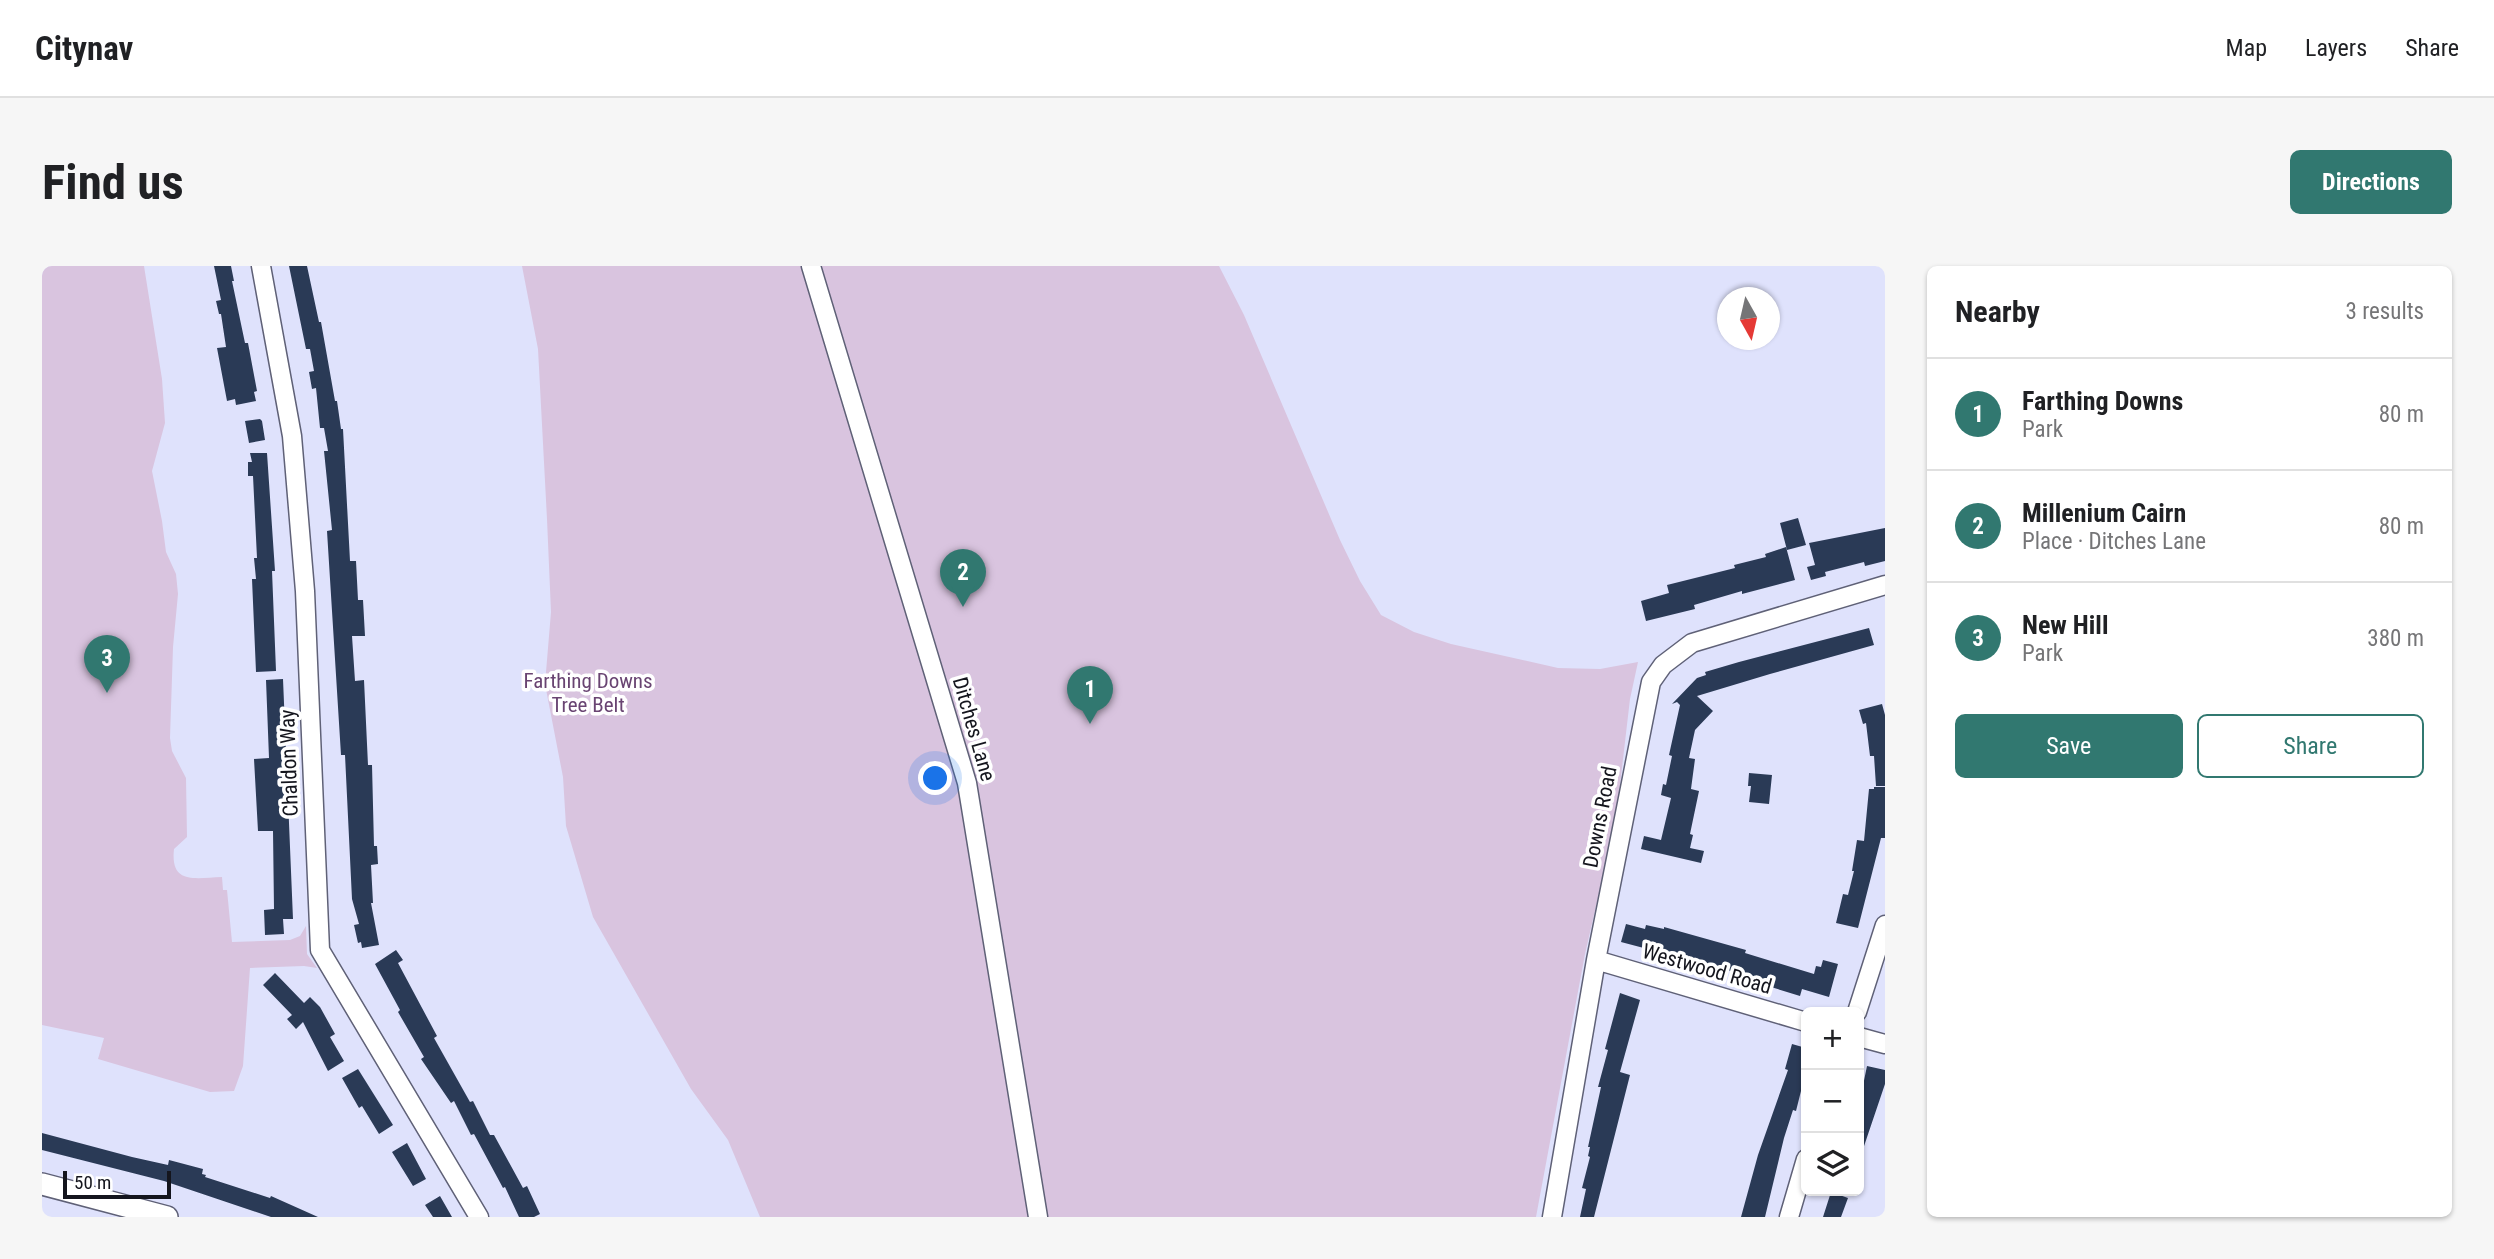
<!DOCTYPE html>
<meta charset="utf-8">
<style>
body{margin:0;font-family:"Roboto Condensed",sans-serif;background:#f6f6f6;color:#202124}
.controls{position:absolute;right:21px;bottom:21px;display:grid;overflow:hidden;border-radius:10px;box-shadow:0 2px 5px #0004}
.controls button{width:63px;height:63px;display:grid;place-items:center;padding:0;border:0;border-bottom:2px solid #e0e0e0;background:#fff;color:#202124;font:35px sans-serif}
.compass{position:absolute;left:1675px;top:21px;width:63px;height:63px;border-radius:50%;background:#fff;box-shadow:0 2px 5px #0004;rotate:172deg}
.scale{position:absolute;left:21px;bottom:18px;width:108px;box-sizing:border-box;padding-left:7px;border:4px solid #14151d;border-top:0;font-size:19px;line-height:24px;white-space:nowrap;color:#14151d;-webkit-text-stroke:5px #fff;paint-order:stroke}
.you{position:absolute;left:894px;top:513px;width:24px;height:24px;margin:-18px;border:5px solid #fff;border-radius:50%;background:#1a73e8;box-shadow:0 0 0 10px #1a73e833}
.badge{display:grid;place-items:center;width:46px;height:46px;border-radius:50%;background:#317870;color:#fff;font-size:23px;font-weight:700}
.pin{position:absolute;translate:-50% -58px;filter:drop-shadow(0 2px 4px #0008)}
.pin::after{content:'';position:absolute;top:37px;width:24px;height:21px;background:inherit;clip-path:polygon(0 0,100% 0,50% 100%)}
.list{margin:0;padding:0;list-style:none}
h2{display:flex;justify-content:space-between;align-items:center;height:91px;margin:0;padding:0 28px;font-size:30px}
h2 small{font-size:23px;font-weight:400;color:#757577}
.list li{display:grid;grid-template-columns:46px 1fr auto;gap:21px;align-items:center;box-sizing:border-box;height:112px;padding:0 28px;border-top:2px solid #e0e0e0}
.list b{display:block;font-size:26px;white-space:nowrap}
.list p{margin:0;font-size:23px;white-space:nowrap;color:#757577}
.list em{font-size:23px;font-style:normal;color:#757577}
.actions{display:flex;gap:14px;padding:21px 28px}
.actions a{flex:1;padding:16px 0;border:2px solid #317870;border-radius:10px;text-align:center;font-size:24px;color:#317870}
.actions .main{background:#317870;color:#fff}
.icon{flex:none;width:38px;height:38px;fill:none;stroke:currentColor;stroke-width:2;stroke-linecap:round;stroke-linejoin:round}
.map{position:relative;flex:none;width:1843px;height:951px;overflow:hidden;border-radius:10px}
header{display:flex;align-items:center;gap:42px;box-sizing:border-box;height:98px;padding:0 35px;background:#fff;border-bottom:2px solid #e0e0e0}
header strong{font-size:33px}
nav{display:flex;gap:38px;margin-inline-start:auto;font-size:24px}
.intro{display:flex;align-items:center;justify-content:space-between;box-sizing:border-box;height:168px;padding:0 42px}
h1{margin:0;font-size:49px}
.button{padding:18px 32px;border-radius:10px;background:#317870;color:#fff;font-size:24px;font-weight:700}
main{display:flex;gap:42px;padding:0 42px}
aside{flex:1;background:#fff;border-radius:10px;box-shadow:0 2px 5px #0004}
.map>svg:first-child{display:block}
.green{fill:#d9c4df}
.building{fill:#2a3a56}
.lines{fill:none;stroke-linecap:round;stroke-linejoin:round}
.minor-casing{stroke:#5f6177;stroke-width:21}
.tertiary-casing{stroke:#5f6177;stroke-width:24}
.minor{stroke:#fff;stroke-width:18}
.tertiary{stroke:#fff;stroke-width:21}
.labels{text-anchor:middle;stroke-width:7;stroke-linejoin:round;paint-order:stroke}
.park-label{font-size:21px;fill:#694472;stroke:#fff}
.street-label{font-size:21px;fill:#14151d;stroke:#fff}
</style>
<header>
<strong>Citynav</strong>
<nav><a>Map</a><a>Layers</a><a>Share</a></nav>
</header>
<div class="intro"><h1>Find us</h1><a class="button">Directions</a></div>
<main>
<div class="map">
<svg width="1843" height="951" viewBox="0 0 1843 951">
<rect width="100%" height="100%" fill="#dfe2fc"/>
<!-- green -->
<path class="green" d="M0 0H102L120 113 123 157 110 205 120 255 124 286 134 308 136 328 131 381 128 472 130 485 144 512 145 571 132 583C128 619 153 612 180 611L181 624H185L190 676 248 674 258 670 264 660 265 688 275 702 262 700 208 702 201 800 192 825 168 826 56 793 62 772 0 759Z
M480 0H1177L1202 49 1298 274 1318 315 1339 349 1372 366 1409 378 1516 402 1558 403 1596 396 1588 433 1574 553 1543 688 1494 951H718L686 874 649 823 551 651 524 560 521 511 503 418 509 346 505 253 496 83Z"/>
<!-- building -->
<path class="building" d="M172 0H189L192 15H190L203 77H206L215 125 212 126 214 135 194 139 193 133 185 135 175 82 184 81 179 48H177L174 35 179 34Z
M247 0H265L277 56H279L293 135H295L299 163H301L308 295H314L316 334H321L323 370H310L313 415 322 414 326 499H330L332 580H335L336 598 329 599 331 637H329L337 679 320 682 319 676 316 677 312 659 317 658 310 633 303 489H299L285 265 290 264 282 185H286L282 162H278L274 122 270 123 267 106 272 105 268 83H264Z
M218 153 220 155 223 174 207 177 203 155Z
M208 187H225L233 305H230L234 405 214 406 210 313H214L212 292H215L211 210H206V196H210Z
M1756 252 1764 279 1745 284 1738 257Z
M1843 262V295L1823 300 1822 296 1783 306 1784 310 1769 314 1765 301 1773 299 1767 277Z
M1744 281 1753 314 1700 328V325L1652 339 1653 343 1604 355 1599 335 1627 327 1625 319 1693 302 1692 299 1724 291 1723 288Z
M1827 362 1832 379 1728 408 1655 430 1671 445 1653 464 1647 492 1653 493 1649 523 1657 525 1648 568 1651 569 1648 582 1662 585 1659 597 1599 583 1602 570 1619 574 1629 532 1619 529 1621 518 1624 519 1630 490 1627 489 1638 439 1635 436 1630 438 1655 412 1664 409 1663 406 1697 396Z
M241 413 251 653H241L242 668 223 669 222 644 232 643 231 565H216L212 493 227 492 224 414Z
M1840 438 1843 449V520H1834L1832 490H1828L1824 457 1821 458 1817 444Z
M1707 507 1730 509 1727 538 1707 536 1709 520H1706Z
M1832 521H1843V572H1839L1816 662 1794 657 1801 628 1806 629 1812 605H1810L1815 574 1822 575 1827 523H1832Z
M1584 658 1603 663 1604 659 1622 663V661L1704 684 1703 687 1772 708 1774 700 1779 701 1781 694 1796 698 1787 731 1760 723 1758 730 1703 713 1704 709 1579 676Z
M354 684 361 694 356 697 395 770 392 772 428 836 431 835 448 869H452L481 922 485 920 498 948 492 951H477L463 921 461 922 432 868 429 869 412 835 409 837 379 793 382 791 356 746 358 744 333 698Z
M233 707 262 737 268 731 278 741 293 768 288 771 302 795 286 805 261 756 254 763 245 753 250 749 221 719Z
M1578 727 1598 734 1578 806 1588 809 1552 951H1538L1544 923 1540 922 1548 891 1546 890 1548 881H1546L1559 821H1556L1566 784 1563 783Z
M1750 778 1764 782V805L1754 845 1751 844 1742 872 1723 951H1699L1716 889 1746 804 1743 803Z
M1825 800 1843 804V818L1819 889H1817V839Z
M316 803 351 859 337 868 320 840 317 842 300 812Z
M0 867 90 891 126 899 127 894 161 903 160 908 164 909 163 911 228 932 229 930 276 951H229L122 915 0 884Z
M365 877 384 913 371 920 350 886Z
M1789 926 1806 932 1799 951H1781Z
M398 930 410 951H391L383 939Z"/>
<g class="lines">
<defs>
<path id="minor" d="M219 0 250 170 263 325 278 684 437 951
M769 0 925 517 996 951
M1554 694 1764 756
M1815 746 1843 659
M1817 771 1843 778
M1510 951 1554 694 1609 416 1621 399 1650 377 1843 319
M1747 951 1764 893"/>
<path id="tertiary" d="M0 918 125 951"/>
</defs>
<!-- minor casing -->
<use href="#minor" class="minor-casing"/>
<!-- tertiary casing -->
<use href="#tertiary" class="tertiary-casing"/>
<!-- minor -->
<use href="#minor" class="minor"/>
<!-- tertiary -->
<use href="#tertiary" class="tertiary"/>
</g>
<g class="labels">
<!-- park labels -->
<g class="park-label">
<text x="546" y="422">Farthing Downs<tspan x="546" dy="24">Tree Belt</tspan></text>
</g>
<!-- street labels -->
<g class="street-label">
<text transform="translate(932 463) rotate(74)" y="7">Ditches Lane</text>
<text transform="translate(247 497) rotate(-92)" y="7">Chaldon Way</text>
<text transform="translate(1558 551) rotate(-79)" y="7">Downs Road</text>
<text transform="translate(1665 703) rotate(16)" y="7">Westwood Road</text>
</g>
</g>
</svg>
<div class="controls">
<button>+</button>
<button>−</button>
<button><svg class="icon" aria-label="layers" viewBox="0 0 24 24"><path d="M12 4l9 5-9 5-9-5zM3 14l9 5 9-5"/></svg></button>
</div>
<svg class="compass" viewBox="-18 -18 36 36"><path d="M0-13l5 13h-10z" fill="#e53935"/><path d="M0 13l5-13h-10z" fill="#757577"/></svg>
<div class="scale">50 m</div>
<div class="you"></div>
<div class="pin badge" style="left:1048px;top:458px">1</div>
<div class="pin badge" style="left:921px;top:341px">2</div>
<div class="pin badge" style="left:65px;top:427px">3</div>
</div>
<aside>
<h2>Nearby<small>3 results</small></h2>
<ul class="list">
<li><span class="badge">1</span><div><b>Farthing Downs</b><p>Park</p></div><em>80 m</em></li>
<li><span class="badge">2</span><div><b>Millenium Cairn</b><p>Place · Ditches Lane</p></div><em>80 m</em></li>
<li><span class="badge">3</span><div><b>New Hill</b><p>Park</p></div><em>380 m</em></li>
</ul>
<div class="actions"><a class="main">Save</a><a>Share</a></div>
</aside>
</main>
